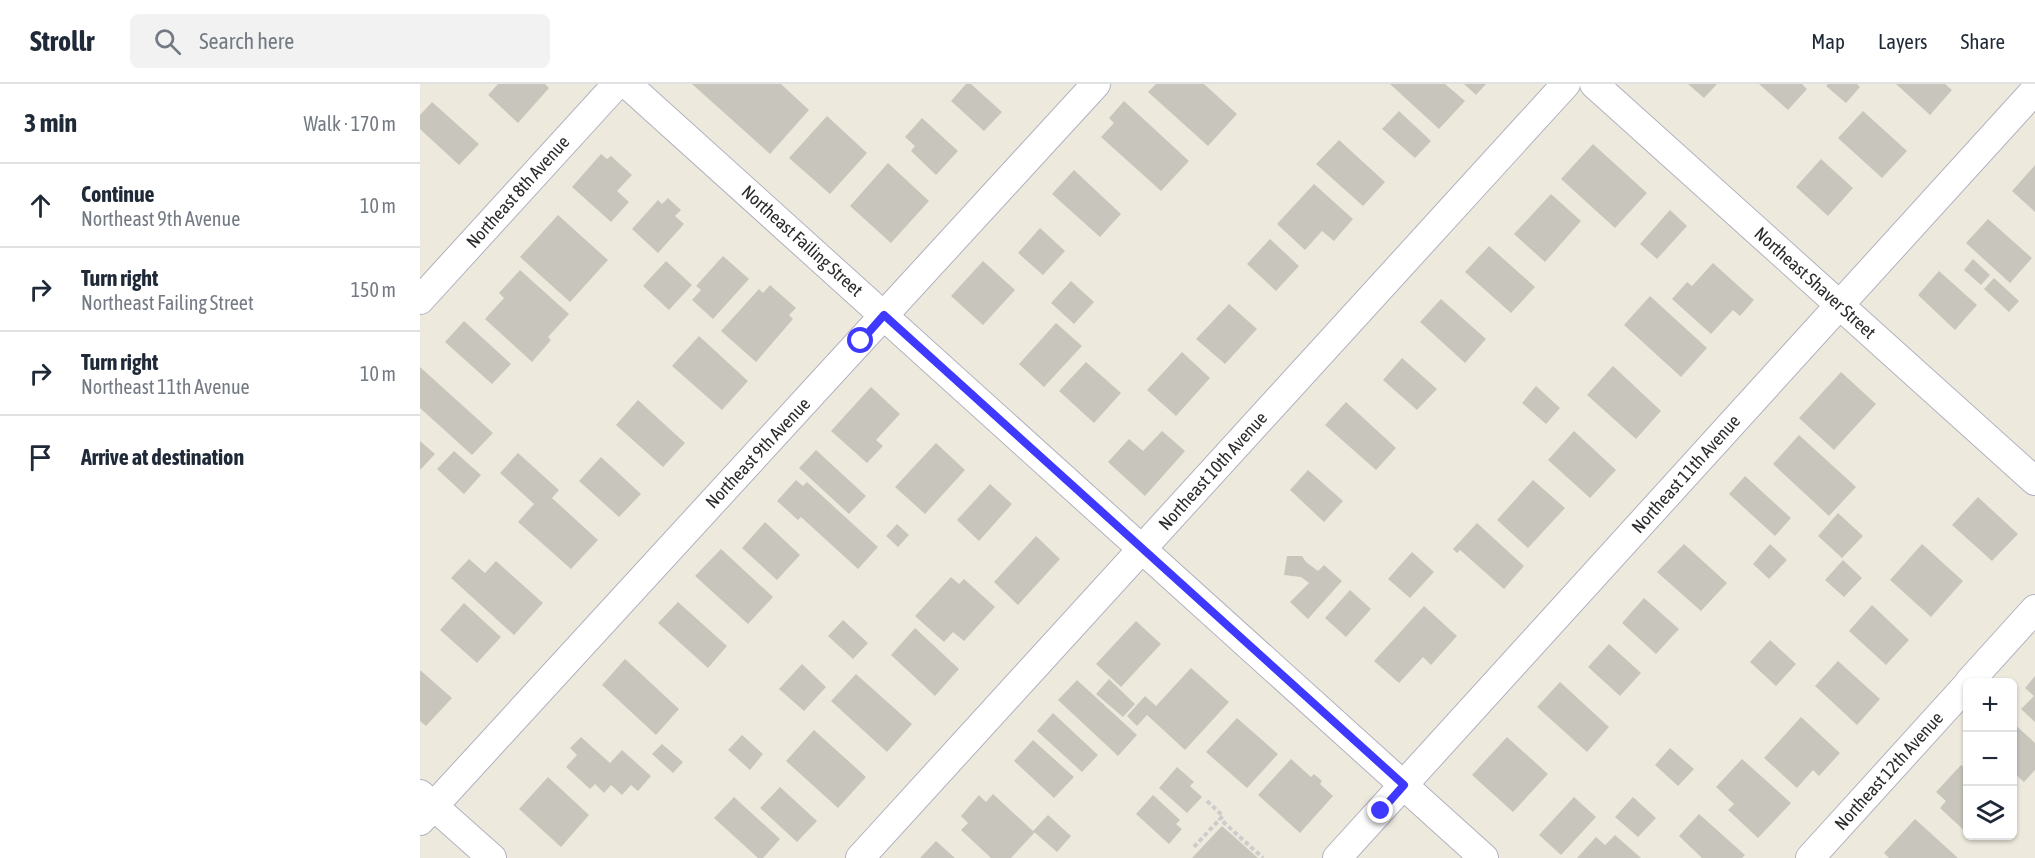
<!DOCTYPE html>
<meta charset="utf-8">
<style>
body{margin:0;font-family:"Asap Condensed",sans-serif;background:#f2f2f3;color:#1f2937}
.controls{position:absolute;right:18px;bottom:18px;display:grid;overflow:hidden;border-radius:9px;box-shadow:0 2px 4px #0004}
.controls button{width:54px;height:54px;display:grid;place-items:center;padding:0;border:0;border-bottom:2px solid #e0e1e3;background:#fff;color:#1f2937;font:30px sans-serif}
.stop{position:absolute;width:18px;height:18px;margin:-14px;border:4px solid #3f39fd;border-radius:50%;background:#fff}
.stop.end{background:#3f39fd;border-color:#fff;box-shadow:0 2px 6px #0008}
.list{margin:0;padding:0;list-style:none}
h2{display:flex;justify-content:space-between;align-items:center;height:78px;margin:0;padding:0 24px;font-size:26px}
h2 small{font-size:20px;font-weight:400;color:#747a83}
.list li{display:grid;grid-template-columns:39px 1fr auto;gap:18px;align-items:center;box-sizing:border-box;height:84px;padding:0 24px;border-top:2px solid #e0e1e3}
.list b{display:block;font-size:22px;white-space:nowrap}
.list p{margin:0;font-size:20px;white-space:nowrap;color:#747a83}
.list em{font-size:20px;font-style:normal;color:#747a83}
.icon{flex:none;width:33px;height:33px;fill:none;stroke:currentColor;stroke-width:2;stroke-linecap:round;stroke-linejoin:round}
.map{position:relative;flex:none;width:1615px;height:774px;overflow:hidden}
header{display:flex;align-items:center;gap:36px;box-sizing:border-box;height:84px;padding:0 30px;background:#fff;border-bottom:2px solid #e0e1e3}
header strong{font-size:28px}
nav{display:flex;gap:33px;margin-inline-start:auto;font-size:21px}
.search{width:420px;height:54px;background:#f2f2f3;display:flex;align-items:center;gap:15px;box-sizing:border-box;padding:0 21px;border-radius:9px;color:#747a83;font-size:22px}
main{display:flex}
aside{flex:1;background:#fff}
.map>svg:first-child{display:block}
.building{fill:#c8c6bc}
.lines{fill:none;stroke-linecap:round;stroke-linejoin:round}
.street-casing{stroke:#b1b1bf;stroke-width:30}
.path{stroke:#ccc;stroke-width:4;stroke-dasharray:4.5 3;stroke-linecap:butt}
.street{stroke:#fff;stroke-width:28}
.route{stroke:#3f39fd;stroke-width:8}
.labels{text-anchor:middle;stroke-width:5;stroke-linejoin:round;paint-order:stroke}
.street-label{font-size:18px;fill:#2b2b2b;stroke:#fff}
</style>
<header>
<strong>Strollr</strong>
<div class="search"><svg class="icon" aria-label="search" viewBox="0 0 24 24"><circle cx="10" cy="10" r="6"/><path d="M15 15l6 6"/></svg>Search here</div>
<nav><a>Map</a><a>Layers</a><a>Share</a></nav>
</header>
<main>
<aside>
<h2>3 min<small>Walk · 170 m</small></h2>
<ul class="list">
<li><svg class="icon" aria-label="ahead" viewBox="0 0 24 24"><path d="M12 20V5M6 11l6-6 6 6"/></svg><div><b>Continue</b><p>Northeast 9th Avenue</p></div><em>10 m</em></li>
<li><svg class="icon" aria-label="right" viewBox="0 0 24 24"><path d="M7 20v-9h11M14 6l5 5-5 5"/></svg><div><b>Turn right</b><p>Northeast Failing Street</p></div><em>150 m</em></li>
<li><svg class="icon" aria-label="right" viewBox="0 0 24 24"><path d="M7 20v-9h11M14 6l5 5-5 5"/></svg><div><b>Turn right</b><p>Northeast 11th Avenue</p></div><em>10 m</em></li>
<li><svg class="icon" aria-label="arrive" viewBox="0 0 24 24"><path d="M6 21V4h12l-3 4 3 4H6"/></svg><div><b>Arrive at destination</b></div></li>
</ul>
</aside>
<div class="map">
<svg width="1615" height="774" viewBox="0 0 1615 774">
<rect width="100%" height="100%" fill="#ede9dd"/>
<!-- building -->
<path class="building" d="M78 0H125L129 4 98 39 68 11Z
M272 0H361L389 26 350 70Z
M546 0H551L582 28 564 47 531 17Z
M736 0H784L817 30 788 62 728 8Z
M970 0H1025L1045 17 1019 45Z
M1044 0H1066L1056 11Z
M1268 0H1297L1284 14Z
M1339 0H1382L1387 5 1368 26Z
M1408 0H1437L1440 3 1426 19 1406 2Z
M1476 0H1525L1532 6 1510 31Z
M704 17 769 77 741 107 681 53 694 39 689 34Z
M12 18 59 60 39 81 0 45V31Z
M979 27 1011 57 995 74 962 45Z
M1443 27 1487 67 1462 94 1418 54Z
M407 32 447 69 410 110 369 74Z
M502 34 538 67 516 91 491 67 495 62 485 53Z
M919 56 965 98 943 122 896 80Z
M1173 60 1227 109 1195 144 1141 95Z
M181 70 187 75 191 72 212 91 197 107 209 118 191 138 152 103Z
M1401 75 1433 104 1408 132 1376 103Z
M468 79 509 117 471 159 430 122Z
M1615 81V128L1592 107Z
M654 86 701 130 680 153 632 110Z
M894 100 933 135 914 157 902 147 885 166 857 140Z
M1131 110 1161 137 1125 178 1094 150Z
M248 114 261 126 255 132 264 140 238 169 212 145 238 116 242 120Z
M1250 126 1267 142 1237 175 1220 160Z
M138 131 188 176 150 218 100 173Z
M1568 135 1612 174 1590 199 1546 159Z
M620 144 645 167 623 191 598 169Z
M850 155 879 182 856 207 827 180Z
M1069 162 1115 203 1091 229 1045 188Z
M303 172 329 195 293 235 272 216 281 206 276 202Z
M1553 175 1570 191 1561 201 1544 186Z
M246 177 272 201 249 226 223 202Z
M563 177 595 206 563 241 531 212Z
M1293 179 1334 216 1320 232 1313 226 1291 250 1252 215 1267 198 1272 202Z
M100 186 149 230 128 253 131 256 112 278 65 235 84 214 79 209Z
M1519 187 1557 221 1535 246 1498 211Z
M1574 194 1599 217 1589 228 1564 205Z
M651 197 674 218 654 240 631 219Z
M350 201 376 224 369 231 373 235 336 278 301 247 339 205 343 209Z
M1230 212 1287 264 1261 293 1204 241Z
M1021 215 1066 255 1045 279 1000 238Z
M809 220 837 245 805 280 776 255Z
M44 237 91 280 72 300 25 258Z
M636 239 662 262 624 303 599 280Z
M279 252 328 297 302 326 252 282Z
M762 268 790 294 756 332 727 306Z
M982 274 1017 305 997 326 963 296Z
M666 278 701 309 674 339 639 307Z
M1193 282 1241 327 1216 355 1167 311Z
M0 283 73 349 52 371 0 324Z
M1421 288 1456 320 1414 366 1379 334Z
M1116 302 1140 324 1126 340 1102 319Z
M451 303 480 330 456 356 463 362 447 379 411 347Z
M218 316 265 359 243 383 196 341Z
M926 318 976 364 956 386 905 341Z
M742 347 765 367 725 412 688 378 709 355 723 367Z
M1154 347 1196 386 1170 414 1128 376Z
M1379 351 1436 403 1409 432 1353 380Z
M0 357 15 370 0 386Z
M516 359 545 386 505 430 475 403Z
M396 366 446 412 429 430 379 384Z
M34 367 61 391 44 410 17 385Z
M98 369 139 406 132 414 178 456 151 485 98 438 114 420 80 389Z
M181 373 221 410 199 433 159 397Z
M888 386 923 417 904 438 870 406Z
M1325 392 1371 434 1355 452 1309 410Z
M376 396 383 402 387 398 458 463 438 485 381 433 378 436 357 417Z
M1113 396 1145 424 1108 464 1077 436Z
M570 400 592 420 559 457 537 436Z
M1558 413 1598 450 1572 477 1532 441Z
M1418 429 1443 452 1422 474 1398 452Z
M345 438 380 471 357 496 322 464Z
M1057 439 1104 482 1084 505 1040 466 1037 469 1033 465Z
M477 440 489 451 478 463 466 452Z
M616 452 640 475 598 521 574 498Z
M1264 460 1307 499 1281 527 1237 488Z
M1350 460 1367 476 1349 495 1333 480Z
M1502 460 1543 497 1511 533 1470 496Z
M301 465 353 513 328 540 275 492Z
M992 468 1014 488 990 514 968 495Z
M867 472H882L886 478 898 487 904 481 922 497 888 535 870 518 889 499 881 493 864 491Z
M49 475 65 489 76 477 123 519 94 551 31 494Z
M1423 476 1442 494 1424 513 1405 496Z
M531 493 539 500 544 495 575 523 544 557 533 548 524 558 495 532Z
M930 506 951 525 926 553 905 534Z
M1224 514 1259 545 1236 570 1202 539Z
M258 518 307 562 288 584 238 539Z
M44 519 81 553 57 579 20 546Z
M1452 521 1489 556 1466 581 1429 547Z
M1004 522 1037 552 1011 581 1003 573 979 599 954 577Z
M423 536 448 559 433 575 408 552Z
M716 537 741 560 701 603 676 580Z
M495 544 539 585 515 612 471 571Z
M1350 556 1376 580 1356 602 1330 578Z
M1189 560 1221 589 1200 612 1168 583Z
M205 575 259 625 236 651 182 601Z
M1418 577 1460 615 1437 641 1395 602Z
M382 580 406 603 384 627 359 605Z
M771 584 809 618 765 666 727 631 717 642 707 632 725 612 736 622Z
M0 586 32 614 6 642 0 637Z
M436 590 492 640 467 668 411 617Z
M1615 592V638L1601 625 1614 612 1605 604Z
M689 595 715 620 703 633 676 610Z
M657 596 717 651 698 672 638 616Z
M1140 598 1189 643 1167 668 1117 623Z
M633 629 678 671 662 688 617 647Z
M1381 633 1420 669 1399 692 1393 686 1377 704 1344 674Z
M817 634 858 670 827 704 786 668Z
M1592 638 1615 659V686L1604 698 1592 687Z
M394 646 446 693 418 724 366 677Z
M322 651 343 670 330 686 308 666Z
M161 653 190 679 202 666 231 692 218 707 211 701 202 711 191 701 184 709 175 700 170 705 146 683 157 671 150 664Z
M1087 653 1128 690 1093 728 1052 691Z
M613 656 654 693 634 714 594 677Z
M242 660 263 678 253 689 232 670Z
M1250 664 1274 685 1258 702 1235 681Z
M871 675 891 693 894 690 902 697 900 700 913 712 880 749 838 711Z
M1322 675 1371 719 1338 754 1308 726 1314 720 1296 703Z
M1541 681 1548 686V750L1520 724 1526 717 1516 708Z
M757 683 774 698 770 702 782 713 767 729 739 704Z
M128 693 169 731 141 763 99 725Z
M360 703 397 737 377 758 340 724Z
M573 710 613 747 628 731 651 752 637 768 613 747 615 748 591 774H571L541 746 548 739 541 732 559 711 566 718Z
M733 711 760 736 756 740 762 745 749 760 716 730Z
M314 713 360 755 343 774H338L294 734Z
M1154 713 1176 733 1141 771 1119 751Z
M1213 713 1236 734 1218 753 1195 733Z
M1279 730 1325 771 1322 774H1282L1259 752Z
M1495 735 1538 774H1469L1464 769Z
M802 742 838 774H772Z
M1195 751 1221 774H1157L1176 753 1185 761Z
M516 757 535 774H500Z"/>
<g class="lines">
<defs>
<path id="street" d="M207 0 1064 774
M1174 0 1615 397
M0 216 197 0
M1549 598 1615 525
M0 710 72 774
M0 737 676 0
M440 774 1146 0
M917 774 1615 6
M1390 774 1548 600"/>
</defs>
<!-- street casing -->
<use href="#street" class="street-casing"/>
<!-- path -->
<path class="path" d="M787 717 803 732 800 735 843 774
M774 763 800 735"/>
<!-- street -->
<use href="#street" class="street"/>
</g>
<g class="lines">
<!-- route -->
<path class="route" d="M441 257 464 231 984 701 961 727"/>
</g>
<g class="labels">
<!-- street labels -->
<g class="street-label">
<text transform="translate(98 108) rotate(-48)" y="6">Northeast 8th Avenue</text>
<text transform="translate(382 157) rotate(42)" y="6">Northeast Failing Street</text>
<text transform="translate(1395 199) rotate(42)" y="6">Northeast Shaver Street</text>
<text transform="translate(338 369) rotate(-47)" y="6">Northeast 9th Avenue</text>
<text transform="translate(793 387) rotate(-48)" y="6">Northeast 10th Avenue</text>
<text transform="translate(1266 390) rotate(-48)" y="6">Northeast 11th Avenue</text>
<text transform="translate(1469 687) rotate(-48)" y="6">Northeast 12th Avenue</text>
</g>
</g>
</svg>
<div class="controls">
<button>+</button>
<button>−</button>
<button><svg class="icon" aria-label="layers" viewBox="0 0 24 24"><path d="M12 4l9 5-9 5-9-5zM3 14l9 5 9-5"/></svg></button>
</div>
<div class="stop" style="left:441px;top:257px"></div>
<div class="stop end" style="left:961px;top:727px"></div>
</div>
</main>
